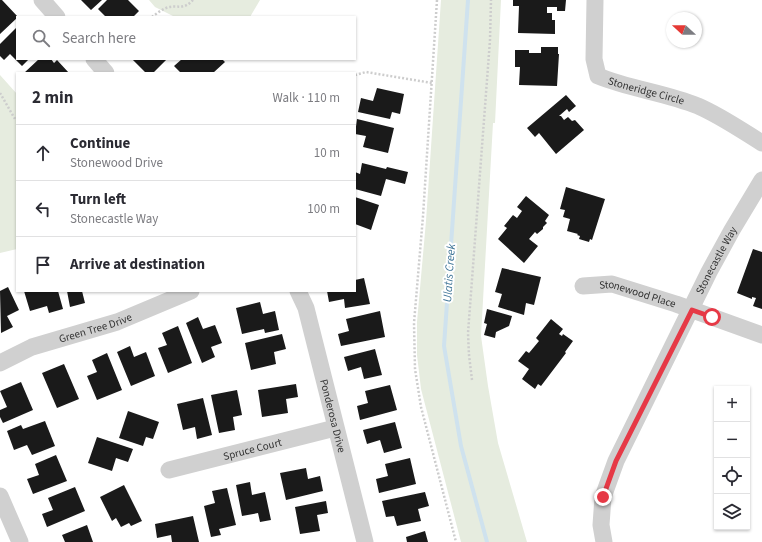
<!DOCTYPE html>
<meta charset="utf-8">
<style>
body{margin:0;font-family:"Source Sans 3",sans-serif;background:#f7f7f7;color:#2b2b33}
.controls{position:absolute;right:12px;bottom:12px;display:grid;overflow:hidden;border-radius:0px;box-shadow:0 1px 3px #0004}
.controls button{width:36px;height:36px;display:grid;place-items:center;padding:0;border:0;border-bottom:1px solid #e1e1e2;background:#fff;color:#2b2b33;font:20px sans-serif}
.compass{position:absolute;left:666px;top:12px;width:36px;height:36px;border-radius:50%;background:#fff;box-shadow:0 1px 3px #0004;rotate:291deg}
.stop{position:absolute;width:12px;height:12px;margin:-9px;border:3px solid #e63946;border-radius:50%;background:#fff}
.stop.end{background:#e63946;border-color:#fff;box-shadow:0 1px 4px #0008}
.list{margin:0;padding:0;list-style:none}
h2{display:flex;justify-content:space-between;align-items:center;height:52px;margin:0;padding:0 16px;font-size:17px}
h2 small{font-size:13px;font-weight:400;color:#7c7c81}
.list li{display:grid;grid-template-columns:26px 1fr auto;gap:12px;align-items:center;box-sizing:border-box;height:56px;padding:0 16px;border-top:1px solid #e1e1e2}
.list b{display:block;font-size:15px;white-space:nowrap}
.list p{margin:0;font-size:13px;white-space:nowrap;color:#7c7c81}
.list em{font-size:13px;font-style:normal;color:#7c7c81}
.icon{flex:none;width:22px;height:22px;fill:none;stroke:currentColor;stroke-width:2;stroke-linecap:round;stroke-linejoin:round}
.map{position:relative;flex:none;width:762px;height:542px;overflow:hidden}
.search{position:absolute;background:#fff;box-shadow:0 1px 3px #0004;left:16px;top:16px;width:340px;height:44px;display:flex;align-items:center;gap:10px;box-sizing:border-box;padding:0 14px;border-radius:0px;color:#7c7c81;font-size:15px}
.panel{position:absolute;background:#fff;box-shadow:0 1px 3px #0004;left:16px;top:72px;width:340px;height:220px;border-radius:0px}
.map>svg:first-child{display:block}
.green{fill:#e6ecdf}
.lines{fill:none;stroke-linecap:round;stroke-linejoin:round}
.stream{stroke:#cfe2ee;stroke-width:4}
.building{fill:#1a1a1a}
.path{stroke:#cdcdcd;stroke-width:2.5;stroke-dasharray:2 2;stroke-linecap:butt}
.minor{stroke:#d0d0d0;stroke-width:17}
.route{stroke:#e63946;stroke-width:5}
.labels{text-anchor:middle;stroke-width:4;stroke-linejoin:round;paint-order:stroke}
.street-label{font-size:11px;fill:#333;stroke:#fff}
.water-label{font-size:12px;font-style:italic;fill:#3f7597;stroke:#fff}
</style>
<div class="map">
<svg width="762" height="542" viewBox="0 0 762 542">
<rect width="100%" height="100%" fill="#fff"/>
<!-- green -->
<path class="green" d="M149 0H260L250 17H175L155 7Z
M441 0H501L495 123H493L481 336 488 386 498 443 527 542H461L421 389 417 355V322L426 221Z
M0 75 17 94V249L0 253Z"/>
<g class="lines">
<!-- stream -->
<path class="stream" d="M468 0 444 346 461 446 487 542"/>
</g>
<!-- building -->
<path class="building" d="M0 0H2L18 17 0 34Z
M81 0H102L91 10Z
M107 0H128L139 11 133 17H104L105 16 98 9Z
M513 0H566L565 11H557V7H547V13H552V20H555V34L518 33 519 6H513Z
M17 27V59H29L22 66 10 54 4 60 0 56V44Z
M541 47H558V54H559L557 86 519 85 520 67H515V50H529V53H541Z
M39 59H51L54 63 57 60 69 73H24Z
M132 59H167L153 73H146Z
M182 59H222L225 62 213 73H181L174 66Z
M377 88 404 94 400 114 392 112 390 119 358 112 361 98 373 101Z
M566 95 576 106 569 112 567 109 559 116H561L564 120 568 117 572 121 575 120 584 130 556 154 539 133 535 137 527 128Z
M357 119 394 128 388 153 363 147 366 136 355 134Z
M362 163 386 169 387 167 408 172 405 184 386 179 381 196 355 189V172L360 174Z
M566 187 605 199 592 240 590 239 589 242 579 239 580 236 577 235 578 234 567 231 570 219 563 217 565 210 560 209Z
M526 196 549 215 545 221 547 223 543 227V229L537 234 535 232 529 239 538 246 524 263 498 239 507 228 504 226 513 215 517 218 522 211 517 207Z
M355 197 379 205 371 230 355 224Z
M753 249 762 252V309L753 306 756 298 752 297V299L737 293Z
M502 268 541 277 534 305 526 303 524 315 498 307 502 294 495 292Z
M364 278 370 304 345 308 344 299 329 302 327 291H355V280Z
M8 287 19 310 7 316 13 327 1 333 0 291Z
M24 291H58L63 309 49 313 47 306 30 311Z
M67 291H82L85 303 70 307Z
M260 302 263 314 275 311 279 330 265 333 264 329 242 334 236 308Z
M487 309 512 316 509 326 496 332 495 338 484 335 487 324 484 323Z
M380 311 385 337 341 346 338 334 349 331 346 319Z
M198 317 203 329 215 325 222 343 211 347 215 357 202 363 186 323Z
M551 319 563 329 559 334 562 336 563 334 573 341 565 352 566 353 541 386 538 384 535 389 522 379 529 369 518 361 526 351 529 353 539 341 536 338Z
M178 326 192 363 168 373 158 348 167 345 162 333Z
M282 334 286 349 274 352 276 364 251 370 245 343Z
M130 346 134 357 146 352 155 376 131 386 117 352Z
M375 349 382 375 364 379 361 367 348 371 344 357Z
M107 353 122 390 97 400 87 376 97 372 92 360Z
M64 364 79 399 57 408 42 373Z
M21 382 33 410 3 423 0 417V410L7 407 0 391Z
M296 384 298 397 286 399 288 413 262 417 258 390Z
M390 385 397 410 360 420 357 406 368 403 365 391Z
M237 390 242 415 233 417 235 430 219 433 211 395Z
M203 398 212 435 197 439 195 427 183 430 177 404Z
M128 411 159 422 153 439 146 437 143 446 119 438Z
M45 421 55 446 32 455 27 445 14 450 7 431 21 425 23 429Z
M395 422 402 448 384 453 380 440 367 444 363 430Z
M97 437 133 449 128 462 116 458 112 471 88 463Z
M56 455 67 481 33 494 27 479 39 475 35 464Z
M410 458 416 484 379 493 376 479 388 476 385 464Z
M306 468 308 479 320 476 323 491 286 500 280 473Z
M250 482 252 495 265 492 271 520 260 522 258 513 242 516 236 485Z
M124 485 142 521 131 526 129 523 121 527 116 518 112 521 100 497Z
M75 487 85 511 47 527 42 514 53 510 48 498Z
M227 488 236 525 219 529 221 535 211 537 204 506 215 503 212 491Z
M425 492 429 506 418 509 421 521 397 526 394 516 386 517 382 501Z
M326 501 328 513 317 515 320 531 300 534 295 507Z
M193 516 199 542H172L171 535 157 538 155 524Z
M87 525 93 542H65L62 535Z
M425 531 428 542H407L406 537Z"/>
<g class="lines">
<!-- path -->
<path class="path" d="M437 0 423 216 414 323 415 369 421 407 456 542
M152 17C156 14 161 10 166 8 177 4 183 11 193 0
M355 75 366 72 432 83
M0 93 15 119H17
M472 380 469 355 468 333 490 40 491 0"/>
<!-- minor -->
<g class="minor">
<path d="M42 0 57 17"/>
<path id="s1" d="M595 0 594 59 598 76C630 89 666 93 698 106 721 116 741 130 762 143"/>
<path d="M94 59 106 73"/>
<path id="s2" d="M583 286 612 284 676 304 762 335"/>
<path id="s3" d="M298 291 306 308 365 542"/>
<path id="s4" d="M0 363 32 347 117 322 191 291"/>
<path id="s5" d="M169 470 335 428"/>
<path d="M0 496 20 542"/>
<path id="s6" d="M604 542 601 525 603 497 616 461 709 272 732 230 762 180"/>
</g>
</g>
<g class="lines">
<!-- route -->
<path class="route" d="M603 497 616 461 692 310 712 317"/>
</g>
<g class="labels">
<!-- street labels -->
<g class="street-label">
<text dy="4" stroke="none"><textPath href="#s1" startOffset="127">Stoneridge Circle</textPath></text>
<text dy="4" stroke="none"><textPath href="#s6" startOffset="308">Stonecastle Way</textPath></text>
<text dy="4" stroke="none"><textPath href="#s2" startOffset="56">Stonewood Place</textPath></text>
<text dy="4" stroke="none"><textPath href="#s4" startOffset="102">Green Tree Drive</textPath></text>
<text dy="4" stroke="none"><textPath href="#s3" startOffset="130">Ponderosa Drive</textPath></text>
<text dy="4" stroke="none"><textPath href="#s5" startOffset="86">Spruce Court</textPath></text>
</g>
<!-- water labels -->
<g class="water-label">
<text transform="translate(449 273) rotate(-86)" y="4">Ulatis Creek</text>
</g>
</g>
</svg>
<div class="controls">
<button>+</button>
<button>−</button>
<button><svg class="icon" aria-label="locate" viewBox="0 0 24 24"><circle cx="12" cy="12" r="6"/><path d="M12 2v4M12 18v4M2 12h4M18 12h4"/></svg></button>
<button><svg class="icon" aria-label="layers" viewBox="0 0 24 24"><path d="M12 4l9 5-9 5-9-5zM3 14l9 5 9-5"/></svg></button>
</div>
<svg class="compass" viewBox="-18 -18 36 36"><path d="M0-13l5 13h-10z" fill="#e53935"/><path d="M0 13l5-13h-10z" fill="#7c7c81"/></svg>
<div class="stop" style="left:712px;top:317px"></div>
<div class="stop end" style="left:603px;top:497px"></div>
<div class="search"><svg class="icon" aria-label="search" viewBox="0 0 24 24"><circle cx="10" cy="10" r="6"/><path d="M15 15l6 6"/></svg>Search here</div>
<section class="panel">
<h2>2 min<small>Walk · 110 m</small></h2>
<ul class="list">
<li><svg class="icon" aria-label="ahead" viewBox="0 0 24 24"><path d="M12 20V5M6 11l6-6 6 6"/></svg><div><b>Continue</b><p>Stonewood Drive</p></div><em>10 m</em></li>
<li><svg class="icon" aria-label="left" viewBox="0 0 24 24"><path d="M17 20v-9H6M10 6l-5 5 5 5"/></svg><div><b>Turn left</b><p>Stonecastle Way</p></div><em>100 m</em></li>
<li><svg class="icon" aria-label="arrive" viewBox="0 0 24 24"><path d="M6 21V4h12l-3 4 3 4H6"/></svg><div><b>Arrive at destination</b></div></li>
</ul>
</section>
</div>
